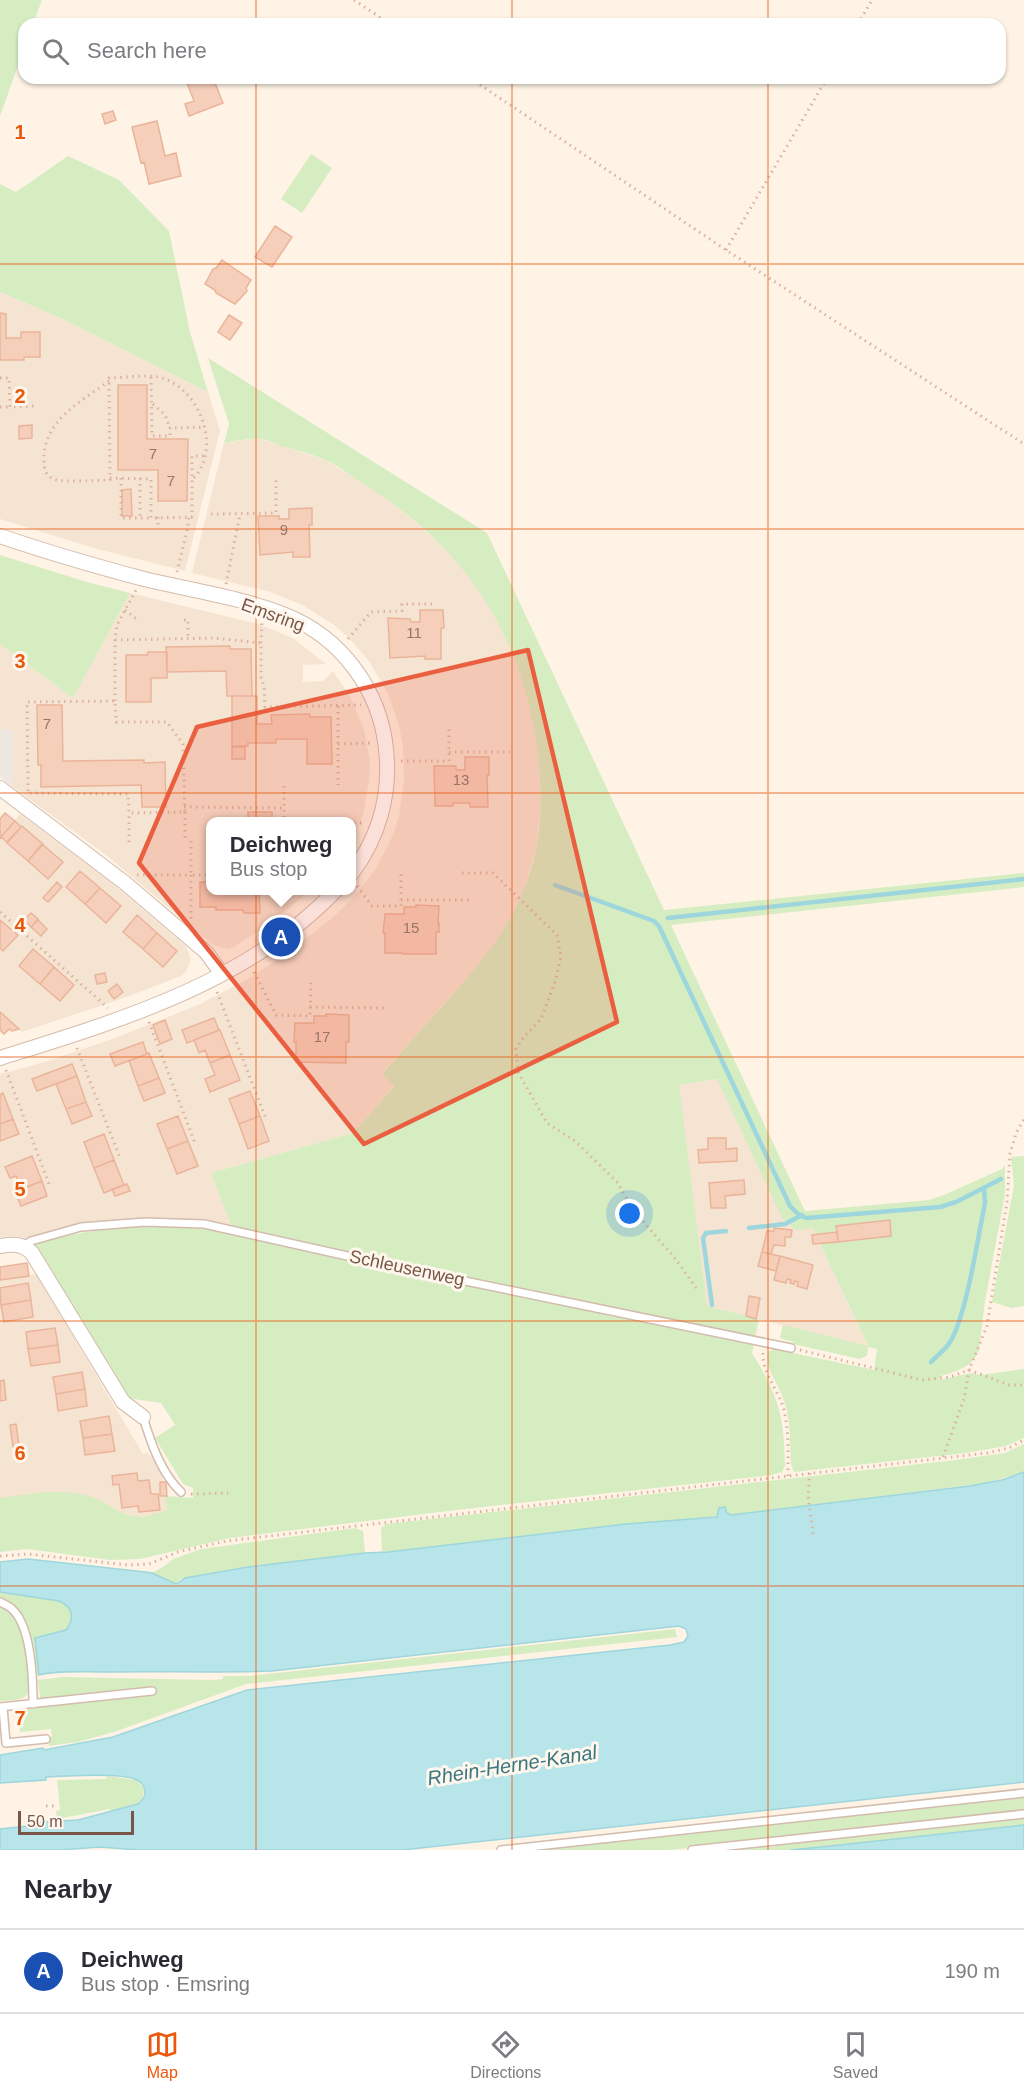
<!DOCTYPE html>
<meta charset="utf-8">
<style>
body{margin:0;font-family:Helvetica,sans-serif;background:#f2f2f3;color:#2b2b33}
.scale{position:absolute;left:18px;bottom:15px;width:116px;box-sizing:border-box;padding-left:6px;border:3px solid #795748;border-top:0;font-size:16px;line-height:21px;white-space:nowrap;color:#795748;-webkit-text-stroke:4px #fff7ed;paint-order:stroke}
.you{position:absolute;left:630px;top:1214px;width:21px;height:21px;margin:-15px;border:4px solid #fff;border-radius:50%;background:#1a73e8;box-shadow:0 0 0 9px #1a73e833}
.badge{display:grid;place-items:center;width:39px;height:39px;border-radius:50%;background:#ea580c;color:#fff;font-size:20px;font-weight:700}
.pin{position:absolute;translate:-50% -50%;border:3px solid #fff;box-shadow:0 2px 6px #0006}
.popup{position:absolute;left:206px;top:817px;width:150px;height:78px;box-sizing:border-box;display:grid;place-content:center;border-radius:12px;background:#fff;filter:drop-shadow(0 2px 4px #0005);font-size:20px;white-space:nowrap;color:#7c7c81}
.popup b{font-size:22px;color:#2b2b33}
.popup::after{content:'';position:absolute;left:50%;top:100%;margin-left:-12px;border:12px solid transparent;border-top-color:#fff}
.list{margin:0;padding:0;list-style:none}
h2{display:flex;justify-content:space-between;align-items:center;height:78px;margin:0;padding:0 24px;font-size:26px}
h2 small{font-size:20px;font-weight:400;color:#7c7c81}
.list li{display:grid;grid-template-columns:39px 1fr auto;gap:18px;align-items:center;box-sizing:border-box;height:84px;padding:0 24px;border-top:2px solid #e1e1e2}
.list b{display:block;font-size:22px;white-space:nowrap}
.list p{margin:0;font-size:20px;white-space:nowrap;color:#7c7c81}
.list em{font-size:20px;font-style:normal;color:#7c7c81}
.icon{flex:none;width:33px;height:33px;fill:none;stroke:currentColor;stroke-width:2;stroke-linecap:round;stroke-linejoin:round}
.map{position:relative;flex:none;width:1024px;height:1850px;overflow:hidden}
.search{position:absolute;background:#fff;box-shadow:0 2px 4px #0004;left:18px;right:18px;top:18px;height:66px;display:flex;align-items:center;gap:15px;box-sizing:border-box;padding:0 21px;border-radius:18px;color:#7c7c81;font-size:22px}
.sheet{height:162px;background:#fff}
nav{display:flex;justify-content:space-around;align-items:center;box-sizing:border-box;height:84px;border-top:2px solid #e1e1e2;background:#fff;font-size:16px;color:#7c7c81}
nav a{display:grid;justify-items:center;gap:3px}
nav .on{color:#ea580c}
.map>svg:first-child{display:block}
.residential{fill:#f6e4d3}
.industrial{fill:#eee6e0}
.green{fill:#d6edc2}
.water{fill:#b8e5e9;stroke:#9dd6dc;stroke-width:1.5}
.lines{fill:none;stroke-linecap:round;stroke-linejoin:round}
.stream{stroke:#9dd6dc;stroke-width:4.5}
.building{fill:#f6cfbb;stroke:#eab49a;stroke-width:1.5}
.lane-casing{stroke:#d3bcad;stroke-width:10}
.street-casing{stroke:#d3bcad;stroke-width:16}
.path{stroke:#dbb29d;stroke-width:3;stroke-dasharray:1.5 4.5;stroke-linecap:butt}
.lane{stroke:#fff;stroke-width:7}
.street{stroke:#fff;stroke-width:14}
.marked{fill:#eb5f41;fill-opacity:0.2;stroke:#eb5f41;stroke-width:4.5;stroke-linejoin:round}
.grid{fill:none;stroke:#e8590c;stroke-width:1.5;stroke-opacity:0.55}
.labels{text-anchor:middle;stroke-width:6;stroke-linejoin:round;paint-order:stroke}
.number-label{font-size:15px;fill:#987565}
.street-label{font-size:18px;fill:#795748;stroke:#fff7ed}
.water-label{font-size:20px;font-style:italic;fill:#3a7880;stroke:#fff7ed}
.grid-label{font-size:20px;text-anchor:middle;font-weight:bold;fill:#e8590c;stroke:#fff7ed;stroke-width:6;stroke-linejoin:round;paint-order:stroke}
</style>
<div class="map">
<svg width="1024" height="1850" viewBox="0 0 1024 1850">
<rect width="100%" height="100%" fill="#fef3e5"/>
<!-- residential -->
<path class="residential" d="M0 292 65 320 208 392 220 431 185 571 97 549 0 519Z
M258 438 325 460 379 493 411 518 450 553 480 590 502 628 520 671 532 713 539 758 541 804 536 849 523 893 507 924 489 953 382 1073 394 1085 353 1133 211 1173 233 1227 200 1220 137 1219 77 1225 26 1238 16 1236 0 1237V1074L45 1062 115 1038 198 1005 244 981 288 953 332 918 354 897 375 870 393 835 399 816 404 781 403 746 399 726 388 694 369 661 348 637 334 625 304 606 271 592 192 573 224 443Z
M130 593 258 624 293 638 326 664 303 665V682L323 681 333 671 350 696 364 729 370 761 369 780 363 816 352 841V822H210V890L310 891 268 925 234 947 228 949 213 945 106 855 13 787V731H0V644L73 698Z
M20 814 108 880 186 946 191 959 186 972 181 976 124 998 22 1032 0 1012V838Z
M718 1079 813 1228 816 1234 814 1244H820L868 1347 707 1306 678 1085Z
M36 1274 143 1454 148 1453 151 1457 162 1474 163 1482H166L167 1496H165L167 1510 154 1515 135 1517 120 1513 102 1502 0 1498V1280Z"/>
<!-- industrial -->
<path class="industrial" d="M13 730V787L0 777V731Z"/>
<!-- green -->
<path class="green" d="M0 0H42L33 24H24V49L0 116Z
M311 154 332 168 302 213 281 199Z
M68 156 119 180 169 231 190 332 208 392 65 320 0 292V184L16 192Z
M208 358 487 533 664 910 1024 873V887L671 925 805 1211 929 1200 944 1195 1002 1169 1005 1165V1194L985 1301 979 1350C973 1367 957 1371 941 1376L939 1380 971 1373 981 1375 1024 1369V1438L1006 1446 966 1453 794 1472 791 1464C790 1442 791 1414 781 1393 775 1379 765 1368 768 1352L774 1349 874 1370 877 1349 868 1347 867 1356 859 1359 793 1344V1342L780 1338 783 1325 868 1346 820 1244H813L812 1235 816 1234 813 1228 795 1230 782 1218 717 1079 679 1085 707 1306 759 1319 752 1353C779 1396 784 1416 785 1466L782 1472 772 1475 448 1511 230 1538 140 1559 110 1560 27 1549 0 1552V1498C26 1495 53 1489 79 1494 119 1501 118 1529 167 1510L165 1496 193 1498V1488L183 1484 155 1438 175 1425 161 1403 127 1398 34 1244C87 1230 143 1221 199 1227 211 1228 223 1232 235 1235L211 1173 353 1133 394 1086 382 1074C403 1050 424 1026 445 1003 488 954 522 915 536 849 543 814 541 777 536 741 518 625 459 542 359 481 348 474 337 465 325 460 311 454 296 450 281 446 274 443 264 438 255 439 245 439 234 441 224 443L229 424Z
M0 555 87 582 130 593 73 698 0 644Z
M1024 1156V1306L1012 1308 992 1302 1014 1186 1011 1157Z
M1024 1444V1472L986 1483 741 1514H729L725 1508 717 1517 626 1524 387 1552 382 1551 381 1528 386 1524 955 1460 1005 1453Z
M355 1528 363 1531 365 1553 360 1554 185 1578 180 1579 176 1584 152 1573 166 1565 173 1559 201 1549Z
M0 1592C14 1594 51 1596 62 1602 74 1607 73 1621 66 1630L35 1639 39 1675 37 1676C33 1650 33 1605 0 1600Z
M0 1608C8 1611 13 1615 18 1622 24 1633 35 1686 27 1695 20 1701 9 1700 0 1701Z
M675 1629 677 1637 246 1684 117 1731 78 1742 49 1746V1737H52L51 1729 20 1732 18 1711 20 1708 41 1705 38 1680 63 1677 213 1680 223 1679V1676H250Z
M107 1776 137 1780 144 1789 142 1801 134 1806 111 1812 110 1809 57 1819 56 1811 60 1810 57 1780 106 1779Z
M1024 1796V1811L669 1850H531Z
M1024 1817V1825L790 1850H719L760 1845 766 1847H774L777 1844Z"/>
<!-- water -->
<path class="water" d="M1024 1472V1782L402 1850H138L100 1847 60 1850H0V1829L37 1825 40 1822 78 1820 138 1804C143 1800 145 1797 145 1791 144 1786 142 1782 137 1780 123 1772 64 1776 46 1777V1780L0 1783V1755L43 1748 44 1750 113 1737 247 1690 670 1645 684 1642 688 1636 686 1629 679 1626 272 1671C216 1673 160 1671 104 1672 83 1672 60 1670 39 1675L35 1638 66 1630C75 1618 73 1607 59 1601L0 1592V1562L28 1559 145 1572 152 1573 176 1584 185 1578 248 1567 365 1553 388 1552 626 1524 717 1517 719 1508 725 1507 727 1513 731 1515 970 1486 1002 1480Z
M1024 1825V1850H790L821 1847Z"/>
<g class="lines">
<!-- stream -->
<path class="stream" d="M555 885 654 921 659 926 790 1206 798 1214 806 1218 940 1207 956 1202 1001 1179
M668 918 1024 879
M749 1228 785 1224 802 1215
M712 1305 703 1238 706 1233 726 1231
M931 1362C937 1356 943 1351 948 1345 966 1321 978 1236 985 1203L984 1188"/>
</g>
<!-- building -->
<path class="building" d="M190 78H213L223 103 189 116 185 104 194 101 186 80Z
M113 111 116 120 105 124 102 114Z
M157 121 165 156 176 153 181 176 149 184 144 162 141 163 132 127Z
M275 226 292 237 272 267 255 257Z
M222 260 251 280 246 288 247 291 235 304 216 293 215 290 205 284 213 269 216 268Z
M0 313 6 314V338H21V332H40V357H24V360H0Z
M229 315 242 323 230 340 218 332Z
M118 385H147V439H188L187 501H158V470H118Z
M32 425V438L19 439V426Z
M131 489 132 516H122V490Z
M312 508V525H309L310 557H293V552L260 555 258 516H279V519H289V509Z
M420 610H443L444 628H441V659H425V656L390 658 388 618 410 619 411 622H420Z
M230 646V649H251L252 696H227L226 671 167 672 166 647Z
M148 652H167V678H151V702H126V655H147Z
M232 696H257V724H272L271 715 310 714V717H331L332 764H307V739H276V743H248V746H232Z
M37 705H62L63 761 144 760V763L165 762 166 807H142L141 785 41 787V765H38Z
M232 747H245V759H232Z
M465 757H489V775H487L488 807H470V803H453V806H435L434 766H456V770H465Z
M248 812H272V822H248Z
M5 813 15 821 0 838V819Z
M15 821 21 827 7 842 1 837Z
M22 826 43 844 28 861 7 843Z
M42 844 63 862 48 879 28 861Z
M80 871 100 888 85 904 66 887Z
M57 882 62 887 48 902 43 898Z
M200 882H210V890H259L260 913H244L243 910H216V907H200Z
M100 888 121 906 106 923 85 904Z
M416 905 439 906 438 923H439V932H436V954H402V953H385V933H383L385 914H404V907H416Z
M31 913 38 919 31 927 24 920Z
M137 915 157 933 143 949 123 932Z
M0 920 18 935 3 951 0 948Z
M38 920 47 929 41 936 31 927Z
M157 933 177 951 163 967 143 949Z
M33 949 54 967 40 984 19 966Z
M54 967 74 985 60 1001 40 984Z
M105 973 107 982 97 984 95 975Z
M117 984 123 992 114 999 108 991Z
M0 1012 8 1019 19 1029 12 1031 9 1029 4 1034 0 1030Z
M326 1014 349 1015V1042H346V1063L296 1062V1042H294L295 1023H314V1016H326Z
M214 1018 219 1030 187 1043 182 1030Z
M165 1020 172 1039 160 1044 153 1025Z
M220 1030 230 1055 210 1063 205 1050 199 1053 194 1040Z
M143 1042 147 1054 115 1066 110 1054Z
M149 1053 159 1078 138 1086 129 1061Z
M230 1055 240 1080 210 1092 205 1079 215 1075 210 1063Z
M72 1064 77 1076 37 1091 32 1079Z
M77 1076 86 1102 66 1109 56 1084Z
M159 1078 165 1093 144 1101 138 1086Z
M250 1091 260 1116 239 1124 229 1099Z
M3 1093 13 1119 0 1124V1095Z
M86 1102 92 1116 72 1124 66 1109Z
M178 1116 188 1141 167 1149 157 1124Z
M260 1116 269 1141 248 1149 239 1124Z
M13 1119 19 1134 0 1141V1124Z
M104 1134 114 1160 94 1168 84 1142Z
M708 1138H726V1149L737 1148V1161L699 1163 698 1150 708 1149Z
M188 1141 198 1166 177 1174 167 1149Z
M32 1156 42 1181 21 1189 16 1176 10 1178 5 1167Z
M114 1160 124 1185 104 1193 94 1168Z
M744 1180 745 1194 725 1196 726 1208H711L709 1183Z
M42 1181 47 1196 21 1206 15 1192Z
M127 1184 130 1191 115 1196 112 1189Z
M890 1220 891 1236 838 1242 836 1226Z
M774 1228 792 1230 791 1237H785V1246L774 1245 771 1254 762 1252 767 1231H774Z
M837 1232 838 1242 813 1244 812 1235Z
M762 1252 780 1256 776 1271 758 1266Z
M780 1256 813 1265 807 1289 797 1286 798 1282 795 1281 794 1284 790 1283 791 1280 787 1279 786 1283 774 1280Z
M27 1263 29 1276 0 1280V1267Z
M28 1283 31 1300 1 1305 0 1288Z
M749 1296 760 1298 756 1319 746 1316Z
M31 1300 33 1317 4 1322 1 1305Z
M55 1328 58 1345 28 1349 26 1332Z
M58 1345 60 1362 31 1366 28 1349Z
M82 1372 85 1389 56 1394 53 1377Z
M4 1380 6 1400 0 1401V1381Z
M85 1389 87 1406 58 1411 56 1394Z
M109 1416 112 1434 83 1438 80 1421Z
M16 1424 19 1446 13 1447 10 1425Z
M112 1434 115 1451 85 1455 83 1438Z
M137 1473 138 1481 149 1480 151 1494H158L160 1510 139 1512 138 1506 122 1508 119 1484 113 1485 112 1476Z
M160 1482H166L167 1496H160Z"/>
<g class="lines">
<defs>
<path id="lane" d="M23 1246 31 1241 81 1227 145 1222 204 1224 392 1266 791 1348
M143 1417C151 1443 161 1473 181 1492
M0 1602C4 1604 9 1606 12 1609 32 1627 33 1679 33 1704
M0 1707 152 1691
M3 1707 6 1743 46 1739
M501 1850 1024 1793
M692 1850 1024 1814"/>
<path id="street" d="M0 536C47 552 95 566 144 579 190 590 240 597 285 615 341 637 380 690 386 749 391 794 379 837 352 873
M0 788 125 883 206 952 222 974
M0 1058C118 1021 248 983 336 890
M0 1246C13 1244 22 1243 32 1253L123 1402 143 1417"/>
</defs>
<!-- lane casing -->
<use href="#lane" class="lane-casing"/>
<!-- street casing -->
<use href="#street" class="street-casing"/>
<!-- path -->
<path class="path" d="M354 0 390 24
M858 24 872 0
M470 78 726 250 1024 444
M726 250 827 78
M151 377 152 436H170V428L205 427
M0 378H9L10 407 35 406
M109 381C81 402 43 420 44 460 44 468 45 476 54 479 66 483 96 480 110 480L109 381V378C126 378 149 373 165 379 202 393 222 451 192 480
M153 404 165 415 170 428
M0 407H10
M110 478 151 479V518L192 517V456H205
M121 478V518H151
M140 478V518
M211 514 276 513V476
M158 517V526
M177 572 188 527 189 517
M226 584 240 514
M125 610 139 621
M184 620H188V638
M348 639 371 612 402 611V604H435
M115 640 214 638 261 643V677L264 686 265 707 361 705
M261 643 262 621
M115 701V640L117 625 136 590
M338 706V785
M338 744 372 743
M449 752H510
M401 761H449V727
M284 786V808
M28 791 27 702 115 701 116 722H167L183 744 185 812 129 813 128 794 30 793
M184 807 284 808V822
M185 812V842
M330 822 364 823
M191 841V875H210
M207 841H210
M129 842V813
M462 873H493L557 935 561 957 555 982 541 1019 523 1038 516 1049 518 1072 547 1123 575 1141 618 1183 633 1210 674 1257 697 1289
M137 875H191V922
M357 886 372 906H401V873
M401 900H471
M0 912 108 1008
M254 972 276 1015 310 1016 311 982
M217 992 266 1119
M310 1007 385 1008
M149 1022 195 1143
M77 1048 120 1158
M6 1070 49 1184
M800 1350 922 1380 950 1377 969 1370 1009 1385H1024
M763 1353C762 1376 782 1393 785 1415 789 1434 788 1456 788 1476
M943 1457 964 1399 969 1370 987 1326 1007 1202 1010 1154 1016 1133 1024 1119
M810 1473 808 1495 813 1534
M191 1494 228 1493
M0 1556 28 1554 128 1565 149 1564 178 1552 226 1541 987 1453 1009 1448 1024 1440
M46 1806H54"/>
<!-- lane -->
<use href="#lane" class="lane"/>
<!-- street -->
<use href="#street" class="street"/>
</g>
<!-- marked area -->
<path class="marked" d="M528 650 617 1022 364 1144 139 863 197 727Z"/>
<!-- grid -->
<path class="grid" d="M256 0V24M512 0V24M768 0V24M256 78V1850M512 78V1850M768 78V1850M0 264H1024M0 529H1024M0 793H1024M0 1057H1024M0 1321H1024M0 1586H1024"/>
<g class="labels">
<!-- number labels -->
<g class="number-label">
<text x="153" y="459">7</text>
<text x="171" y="486">7</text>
<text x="284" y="535">9</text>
<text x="414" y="638">11</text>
<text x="47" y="729">7</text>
<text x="461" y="785">13</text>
<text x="411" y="933">15</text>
<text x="322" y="1042">17</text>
</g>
<!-- street labels -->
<g class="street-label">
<text transform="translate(273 615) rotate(20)" y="6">Emsring</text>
<text transform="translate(407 1268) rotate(12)" y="6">Schleusenweg</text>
</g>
<!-- water labels -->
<g class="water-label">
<text transform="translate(512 1765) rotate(-9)" y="7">Rhein-Herne-Kanal</text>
</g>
</g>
<g class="grid-label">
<text x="20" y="139">1</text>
<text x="20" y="403">2</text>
<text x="20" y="668">3</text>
<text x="20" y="932">4</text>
<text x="20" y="1196">5</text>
<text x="20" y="1460">6</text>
<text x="20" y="1725">7</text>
</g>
</svg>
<div class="scale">50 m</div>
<div class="you"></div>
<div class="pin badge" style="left:281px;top:937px;background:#1a4fb4">A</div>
<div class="popup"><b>Deichweg</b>Bus stop</div>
<div class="search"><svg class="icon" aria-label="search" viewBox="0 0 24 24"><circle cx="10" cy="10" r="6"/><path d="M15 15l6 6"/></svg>Search here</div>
</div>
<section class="sheet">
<h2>Nearby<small></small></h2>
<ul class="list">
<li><span class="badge" style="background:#1a4fb4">A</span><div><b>Deichweg</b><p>Bus stop · Emsring</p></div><em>190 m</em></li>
</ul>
</section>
<nav>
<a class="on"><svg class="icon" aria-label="map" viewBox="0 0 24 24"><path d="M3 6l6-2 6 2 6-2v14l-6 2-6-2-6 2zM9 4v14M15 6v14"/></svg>Map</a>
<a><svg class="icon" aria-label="directions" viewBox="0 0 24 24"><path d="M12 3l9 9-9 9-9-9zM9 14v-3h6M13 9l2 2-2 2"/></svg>Directions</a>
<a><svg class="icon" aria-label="saved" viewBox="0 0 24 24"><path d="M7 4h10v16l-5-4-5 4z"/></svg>Saved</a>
</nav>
